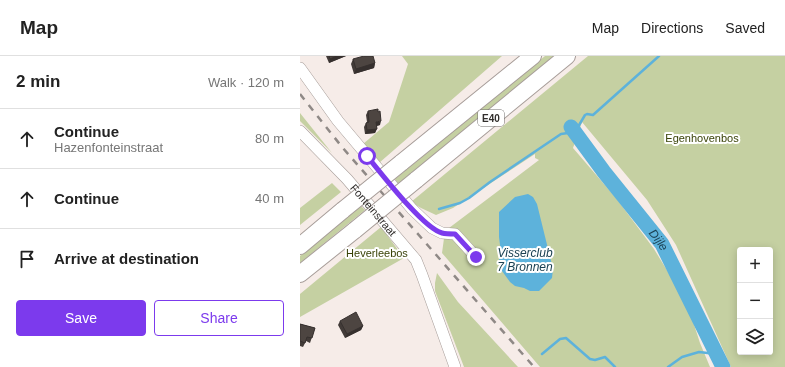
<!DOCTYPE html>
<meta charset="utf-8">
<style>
body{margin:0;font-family:Arial,sans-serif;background:#f6f6f6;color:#222}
.controls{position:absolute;right:12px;bottom:12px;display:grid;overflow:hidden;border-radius:4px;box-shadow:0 2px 10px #0003}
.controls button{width:36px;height:36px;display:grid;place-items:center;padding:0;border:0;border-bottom:1px solid #e0e0e0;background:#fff;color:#222;font:20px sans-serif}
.stop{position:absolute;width:12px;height:12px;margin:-9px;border:3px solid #7c3aed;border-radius:50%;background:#fff}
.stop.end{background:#7c3aed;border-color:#fff;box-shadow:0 1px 4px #0008}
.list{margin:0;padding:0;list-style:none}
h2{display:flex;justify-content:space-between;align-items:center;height:52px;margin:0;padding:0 16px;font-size:17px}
h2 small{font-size:13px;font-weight:400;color:#767676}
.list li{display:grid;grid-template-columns:26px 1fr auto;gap:12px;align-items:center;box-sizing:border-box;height:60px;padding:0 16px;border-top:1px solid #e0e0e0}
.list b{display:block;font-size:15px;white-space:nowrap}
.list p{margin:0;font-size:13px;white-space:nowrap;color:#767676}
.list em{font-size:13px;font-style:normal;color:#767676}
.actions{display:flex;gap:8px;padding:12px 16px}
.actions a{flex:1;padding:9px 0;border:1px solid #7c3aed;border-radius:4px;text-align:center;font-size:14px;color:#7c3aed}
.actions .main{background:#7c3aed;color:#fff}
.icon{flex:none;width:22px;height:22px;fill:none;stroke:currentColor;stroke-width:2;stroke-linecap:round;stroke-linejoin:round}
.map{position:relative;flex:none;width:485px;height:311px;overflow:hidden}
header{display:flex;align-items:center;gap:24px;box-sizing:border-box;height:56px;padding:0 20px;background:#fff;border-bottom:1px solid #e0e0e0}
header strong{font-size:19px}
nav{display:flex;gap:22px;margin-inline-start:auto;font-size:14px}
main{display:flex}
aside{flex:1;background:#fff}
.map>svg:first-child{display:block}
.green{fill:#c5d0a2;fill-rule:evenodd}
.water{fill:#5db2db}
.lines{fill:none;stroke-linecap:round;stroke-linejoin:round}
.stream{stroke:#5db2db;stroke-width:2.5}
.river{stroke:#5db2db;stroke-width:15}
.minor-casing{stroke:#a79d99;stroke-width:12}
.highway-casing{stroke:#a79d99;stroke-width:18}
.minor{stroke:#fff;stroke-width:11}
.highway{stroke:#fff;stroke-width:16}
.rail{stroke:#8f8986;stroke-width:2.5;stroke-dasharray:7 7;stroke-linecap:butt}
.highway-bridge-casing{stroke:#a79d99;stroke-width:18;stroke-linecap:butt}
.highway-bridge{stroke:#fff;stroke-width:16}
.wall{fill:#423b38}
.shaded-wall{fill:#36302e}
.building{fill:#4d4541;stroke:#36302e}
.route{stroke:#7c3aed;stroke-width:5}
.labels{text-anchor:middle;stroke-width:4;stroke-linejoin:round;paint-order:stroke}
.shield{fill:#fff;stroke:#6f6d6b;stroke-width:1}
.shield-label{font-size:10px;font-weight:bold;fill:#312e2c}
.park-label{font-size:11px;fill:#374005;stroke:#fff}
.street-label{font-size:11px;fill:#312e2c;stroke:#fff}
.water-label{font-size:12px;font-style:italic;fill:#1b4153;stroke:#fff}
</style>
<header>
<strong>Map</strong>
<nav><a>Map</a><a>Directions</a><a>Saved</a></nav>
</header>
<main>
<aside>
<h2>2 min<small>Walk · 120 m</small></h2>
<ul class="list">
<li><svg class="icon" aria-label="ahead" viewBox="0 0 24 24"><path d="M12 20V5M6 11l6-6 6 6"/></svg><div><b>Continue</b><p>Hazenfonteinstraat</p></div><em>80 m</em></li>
<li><svg class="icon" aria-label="ahead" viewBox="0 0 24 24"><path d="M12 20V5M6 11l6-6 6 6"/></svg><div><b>Continue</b></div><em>40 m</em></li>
<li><svg class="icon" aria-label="arrive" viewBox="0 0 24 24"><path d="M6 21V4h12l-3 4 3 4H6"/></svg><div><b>Arrive at destination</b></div></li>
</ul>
<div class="actions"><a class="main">Save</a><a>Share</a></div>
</aside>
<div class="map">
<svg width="485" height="311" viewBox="0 0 485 311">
<rect width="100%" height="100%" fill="#f6ece8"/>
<!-- green -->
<path class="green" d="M102 0H202L79 107 63 88 89 66 108 8Z
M245 0H254L98 128 95 123Z
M288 0H485V311H431L376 189 347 144 282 66 273 92 316 142 354 193 387 247 400 287 410 311H240L142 197 145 175 239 104 235 102V98L153 152 136 159 121 152 111 146ZM440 194H470V296H440Z
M0 57 32 97 0 65Z
M32 127 41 136 0 169V152Z
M61 150 65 154 0 207V200Z
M81 171 104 202 0 261V238Z
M137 217 158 246 218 311H164L135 235V227Z"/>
<!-- water -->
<path class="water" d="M228 138 233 141 237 148 253 213 252 222 239 235H230L224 232 215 230 210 226 202 215 199 203 201 197 199 181V156L215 141Z"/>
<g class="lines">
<!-- stream -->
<path class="stream" d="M139 153 160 147 169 142 190 126 261 78 275 76 285 59 287 58 293 59 359 0
M242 298 260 283 266 282 290 303 295 304 305 301 315 311
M368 311 382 301 399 296 416 298"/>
<!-- river -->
<path class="river" id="s1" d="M271 71 304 116 362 188 423 311"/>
<defs>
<g id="minor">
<path d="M0 12 38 65 112 153 132 172 142 177 155 178 176 201"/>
<path id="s2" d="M0 75 47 123 116 204 122 219 155 311"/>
</g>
<path id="highway" d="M101 107 233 0
M116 124 267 0
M0 190 43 154
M0 218 55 174"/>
</defs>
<!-- minor casing -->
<use href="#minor" class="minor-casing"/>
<!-- highway casing -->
<use href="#highway" class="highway-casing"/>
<!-- minor -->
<use href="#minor" class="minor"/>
<!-- highway -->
<use href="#highway" class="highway"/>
<!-- rail -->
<path class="rail" d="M0 38 42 91 234 311"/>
<defs>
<path id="highway-bridge" d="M43 154 101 107
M55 174 116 124"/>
</defs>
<!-- highway-bridge casing -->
<use href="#highway-bridge" class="highway-bridge-casing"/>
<!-- highway-bridge -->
<use href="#highway-bridge" class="highway-bridge"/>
</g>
<!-- wall -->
<path class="wall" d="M26 0H46L29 7Z
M53 3 75 7 74 12 54 18 51 8Z
M68 55 80 69 77 70 75 77 65 78 64 71 66 67 67 66 66 59Z
M40 265 63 270 61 274 45 282 38 269Z
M0 268 15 272 10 287 6 285 3 291 0 290Z"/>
<!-- shaded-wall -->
<path class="shaded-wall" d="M37 0H46L29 7 30 3Z
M75 7 74 12 54 18 56 13Z
M81 65 80 69 75 70 76 66Z
M77 73 75 77 65 78 67 74Z
M63 270 61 274 45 282 47 278Z"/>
<!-- building -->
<path class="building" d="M29 0H37L30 3Z
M64 0H73L75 7 56 13 53 3Z
M78 53V56L80 55 81 65 76 66 77 73 67 74 66 67 69 66 68 55Z
M56 256 63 270 47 278 40 265Z
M0 268 15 272 12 282 7 281 5 287 0 285Z"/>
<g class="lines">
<!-- route -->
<path class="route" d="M67 100C81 117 123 172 142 177 146 178 151 178 155 178L176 201"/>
</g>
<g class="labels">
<!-- shield labels -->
<rect class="shield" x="178" y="54" width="26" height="16" rx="3"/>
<g class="shield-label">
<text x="191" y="66">E40</text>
</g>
<!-- park labels -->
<g class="park-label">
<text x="402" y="86">Egenhovenbos</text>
<text x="77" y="201">Heverleebos</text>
</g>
<!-- street labels -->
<g class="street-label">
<text dy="4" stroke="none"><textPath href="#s2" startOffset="108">Fonteinstraat</textPath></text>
</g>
<!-- water labels -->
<g class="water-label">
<text dy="4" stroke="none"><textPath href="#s1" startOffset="143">Dijle</textPath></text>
<text x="225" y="201">Visserclub<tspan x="225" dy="14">7 Bronnen</tspan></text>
</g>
</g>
</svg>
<div class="controls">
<button>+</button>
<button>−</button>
<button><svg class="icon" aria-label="layers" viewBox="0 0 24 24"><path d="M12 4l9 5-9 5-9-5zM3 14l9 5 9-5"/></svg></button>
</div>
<div class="stop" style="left:67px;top:100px"></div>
<div class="stop end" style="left:176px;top:201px"></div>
</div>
</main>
